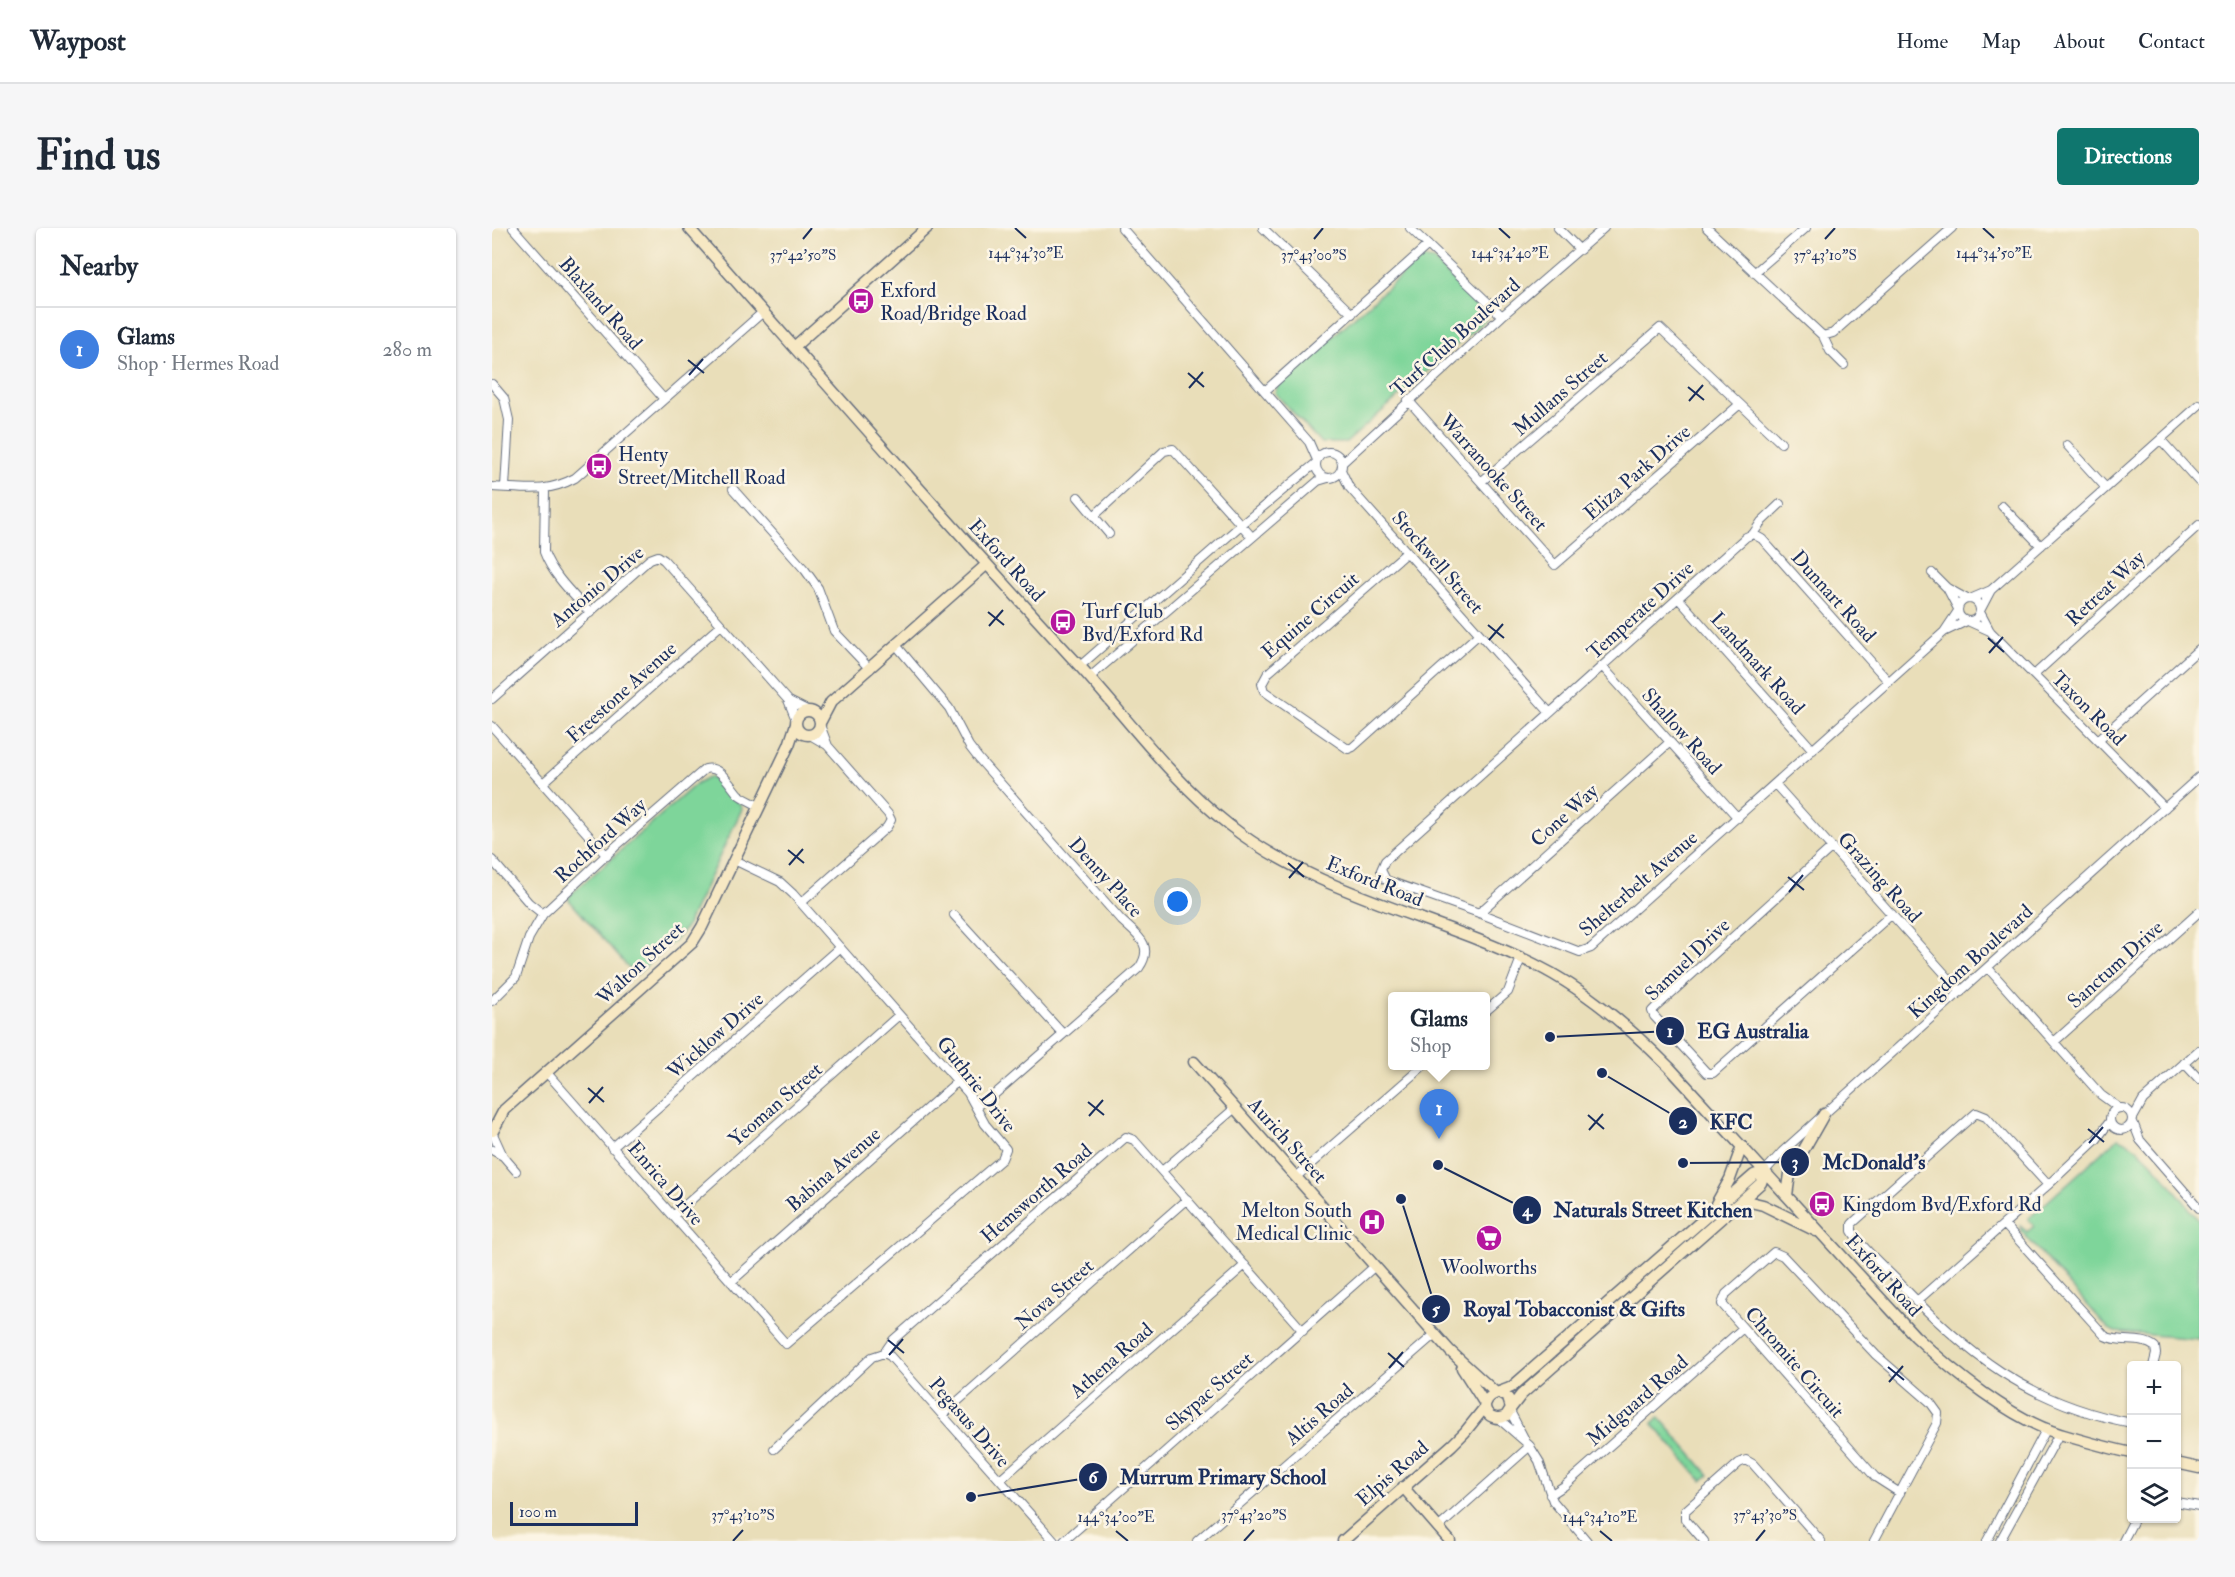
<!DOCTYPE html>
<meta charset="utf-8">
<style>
body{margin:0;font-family:"IM FELL Double Pica",serif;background:#f6f6f7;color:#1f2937}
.controls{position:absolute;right:18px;bottom:18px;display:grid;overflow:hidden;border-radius:6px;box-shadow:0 2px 4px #0004}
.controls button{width:54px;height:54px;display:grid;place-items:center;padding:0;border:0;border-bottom:2px solid #e0e1e3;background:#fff;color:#1f2937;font:30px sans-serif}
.scale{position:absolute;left:18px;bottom:15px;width:128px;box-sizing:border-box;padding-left:6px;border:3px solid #1b2f5e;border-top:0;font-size:16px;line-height:21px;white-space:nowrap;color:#1b2f5e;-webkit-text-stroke:4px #fcf5e5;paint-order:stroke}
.you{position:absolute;left:686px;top:674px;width:21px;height:21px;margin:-15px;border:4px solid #fff;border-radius:50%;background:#1a73e8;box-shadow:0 0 0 9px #1a73e833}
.badge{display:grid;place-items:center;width:39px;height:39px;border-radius:50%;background:#0f766e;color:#fff;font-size:20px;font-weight:700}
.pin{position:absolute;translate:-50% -50px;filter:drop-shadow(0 2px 3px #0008)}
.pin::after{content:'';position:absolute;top:32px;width:21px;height:18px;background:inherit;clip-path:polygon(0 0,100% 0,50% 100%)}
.popup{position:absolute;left:896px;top:764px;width:102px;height:78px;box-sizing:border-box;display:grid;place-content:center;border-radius:6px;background:#fff;filter:drop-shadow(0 2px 4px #0005);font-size:20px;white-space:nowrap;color:#747a83}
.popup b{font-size:22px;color:#1f2937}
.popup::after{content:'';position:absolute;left:50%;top:100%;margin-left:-12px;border:12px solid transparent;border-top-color:#fff}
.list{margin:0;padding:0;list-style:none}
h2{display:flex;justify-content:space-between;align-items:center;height:78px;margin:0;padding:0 24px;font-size:26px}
h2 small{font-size:20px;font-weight:400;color:#747a83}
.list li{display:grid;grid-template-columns:39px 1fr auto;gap:18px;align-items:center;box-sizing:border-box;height:84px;padding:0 24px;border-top:2px solid #e0e1e3}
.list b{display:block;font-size:22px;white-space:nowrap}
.list p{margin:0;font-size:20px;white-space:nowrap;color:#747a83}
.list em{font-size:20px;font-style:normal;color:#747a83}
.icon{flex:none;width:33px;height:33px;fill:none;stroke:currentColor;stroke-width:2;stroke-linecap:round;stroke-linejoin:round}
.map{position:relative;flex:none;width:1707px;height:1313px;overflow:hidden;border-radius:6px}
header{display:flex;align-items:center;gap:36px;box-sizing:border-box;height:84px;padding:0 30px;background:#fff;border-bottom:2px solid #e0e1e3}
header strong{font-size:28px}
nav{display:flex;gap:33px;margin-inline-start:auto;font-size:21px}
.intro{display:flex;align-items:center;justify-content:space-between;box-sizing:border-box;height:144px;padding:0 36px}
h1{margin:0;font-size:42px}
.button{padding:15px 27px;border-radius:6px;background:#0f766e;color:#fff;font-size:21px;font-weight:700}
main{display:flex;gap:36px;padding:0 36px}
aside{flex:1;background:#fff;border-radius:6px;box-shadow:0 2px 4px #0004}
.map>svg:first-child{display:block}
.grass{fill:url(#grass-tufts);stroke:#4c827c;stroke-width:1.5}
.green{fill:#7ed59a;stroke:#4c827c;stroke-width:1.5}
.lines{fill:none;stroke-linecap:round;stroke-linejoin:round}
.street-casing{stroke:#636c7e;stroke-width:10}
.secondary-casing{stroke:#636c7e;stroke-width:13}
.street{stroke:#fff;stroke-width:8}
.secondary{stroke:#f7e8c3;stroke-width:10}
.ticks{fill:none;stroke:#1b2f5e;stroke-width:2}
.labels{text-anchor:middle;stroke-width:5;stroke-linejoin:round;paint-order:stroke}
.poi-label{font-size:20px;fill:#1b2f5e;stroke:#fcf5e5;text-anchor:start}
.street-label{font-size:20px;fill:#1b2f5e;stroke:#fcf5e5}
.ticks-label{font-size:15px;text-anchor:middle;fill:#1b2f5e;stroke:#fcf5e5;stroke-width:5;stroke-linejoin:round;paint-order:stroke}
.leader{fill:none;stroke:#1b2f5e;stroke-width:2}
.callout-dot{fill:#1b2f5e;stroke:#fcf5e5;stroke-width:2}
.mark-label{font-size:18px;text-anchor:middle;font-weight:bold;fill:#fff}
.callout-label{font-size:21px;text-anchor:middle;font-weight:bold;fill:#1b2f5e;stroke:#fcf5e5;stroke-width:5;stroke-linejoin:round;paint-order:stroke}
</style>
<header>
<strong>Waypost</strong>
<nav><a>Home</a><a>Map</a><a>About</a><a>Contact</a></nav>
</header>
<div class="intro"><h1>Find us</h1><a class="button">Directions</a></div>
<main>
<aside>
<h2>Nearby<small></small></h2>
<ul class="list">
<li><span class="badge" style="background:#3f7fe0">1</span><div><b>Glams</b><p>Shop · Hermes Road</p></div><em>280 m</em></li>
</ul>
</aside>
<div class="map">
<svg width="1707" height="1313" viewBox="0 0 1707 1313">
<defs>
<pattern id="grass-tufts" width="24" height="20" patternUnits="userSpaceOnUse" patternTransform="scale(1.5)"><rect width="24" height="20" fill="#7ed59a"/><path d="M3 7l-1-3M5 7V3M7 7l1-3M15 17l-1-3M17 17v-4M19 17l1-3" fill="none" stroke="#6cb787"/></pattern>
</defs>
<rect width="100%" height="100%" fill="#fcf5e5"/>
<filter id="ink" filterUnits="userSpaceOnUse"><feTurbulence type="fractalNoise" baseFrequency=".0167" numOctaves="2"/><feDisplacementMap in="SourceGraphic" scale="12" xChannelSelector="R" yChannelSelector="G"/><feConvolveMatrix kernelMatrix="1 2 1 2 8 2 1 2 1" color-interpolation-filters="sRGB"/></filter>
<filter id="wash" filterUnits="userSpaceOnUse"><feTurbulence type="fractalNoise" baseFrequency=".008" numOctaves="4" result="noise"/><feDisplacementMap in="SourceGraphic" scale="24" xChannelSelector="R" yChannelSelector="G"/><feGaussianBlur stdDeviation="1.35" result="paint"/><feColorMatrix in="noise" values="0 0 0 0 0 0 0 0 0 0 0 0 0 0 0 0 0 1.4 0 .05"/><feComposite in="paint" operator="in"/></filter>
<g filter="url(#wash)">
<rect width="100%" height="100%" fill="#e9deb9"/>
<!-- grass -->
<path class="grass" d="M1167 1189 1217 1247 1210 1253 1160 1195Z"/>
<!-- green -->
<path class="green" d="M929 30 941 32 993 84 994 91 854 215H829L783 165 786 157Z
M217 549 224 552 248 576 250 581 194 699 185 710 145 746H142L77 672V668L205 555Z
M1626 910C1650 915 1691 972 1707 993V1111L1623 1104 1617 1101 1529 1003V998L1535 1004 1542 998 1536 991Z"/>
</g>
<g filter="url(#ink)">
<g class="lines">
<defs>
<path id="street" d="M21 0 172 171
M630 0 817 214 825 232
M771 0 860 86
M918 0 1010 88
M1066 0 1088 22
M1215 0 1331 108 1338 123 1352 137
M1262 45 1314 0
M1331 108 1341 105 1460 0
M0 156 12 170 17 192 13 259
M773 163 936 17
M916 172 1063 337 1248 176
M1669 212 1707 254
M1575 217 1614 260 1707 177
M824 237a13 13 0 1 1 26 0a13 13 0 1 1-26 0Z
M850 235 1010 88 1112 0
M849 242 857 259 1058 485
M989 254 1168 100 1289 215
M0 259C32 260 53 266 83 250L271 84
M53 261 52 324C61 348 81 366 98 385
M241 261 313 342 326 360 342 403 378 441
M586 269 617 306
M1510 278 1549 318
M602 288 672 223 681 221 760 309
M1261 306 1254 309 893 633 889 642 894 652 987 685 1088 724 1099 720 1452 404 1466 383
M1261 306 1270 311 1397 454
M1261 306 1269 294 1288 276
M915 324 776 445 770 456 772 463 856 521 861 519 987 406
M1440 345 1455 360 1475 371
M1455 360 1466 381
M1186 370 1321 522
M1466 382a11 11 0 1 1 22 0a11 11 0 1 1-22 0Z
M1478 371 1499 362
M1489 381 1499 362 1614 260
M1488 384 1498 403 1673 580
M1478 394 1498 403
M1452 404 1475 393
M404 417 457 480 477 518 487 531 629 692C645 707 663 717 647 740L503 866 484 878
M588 438 749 297 824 235
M1110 438 1246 590
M1542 447 1707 297
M598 449 826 253 836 250
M0 471 158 331 166 328 172 332 296 472 304 492
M297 473 315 482
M0 498 115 628
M318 507 335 517
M1606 512 1707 421
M51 555 229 397
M1283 556 1469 764
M1340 619 1165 778 1160 783 1162 788 1215 845H1221L1400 686
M0 632 37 675 51 686
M309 675 395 599 399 592 396 586 336 518 328 497
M987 685 1178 514
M462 687 571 806
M1496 740 1609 867 1627 880
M0 773 24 749 37 710 51 686 123 619 213 541C228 537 237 556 246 566 252 571 260 574 267 578
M994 783 1016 764 1029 730
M1562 814 1707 684
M1692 835 1707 851
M55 845 294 1116 510 931 514 921 493 896 476 865 301 666 288 654 242 632
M1618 891a11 11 0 1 1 22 0a11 11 0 1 1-22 0Z
M1641 890 1651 872 1707 822
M1641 894 1648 912 1707 980
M1 906 11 928 24 943
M120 920 348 719
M0 922 11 928
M670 943 743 880
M1273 943 1290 924 1707 549
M804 949 931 838
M1556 957 1494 889 1484 885 1363 993 1360 996V1003C1370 1020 1389 1036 1403 1050 1472 1125 1537 1176 1640 1195
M181 988 407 787
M1512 996 1613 1108C1628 1116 1650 1108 1663 1119L1664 1126 1661 1138
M239 1054 466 853
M1424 1074 1556 957 1605 911 1618 893
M392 1125 398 1128 562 1313
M1018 1183 1032 1210
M450 1187 695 971
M1007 1191 1037 1217 1047 1233 1061 1273 1095 1313
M282 1221 380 1129 392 1125 401 1112 634 909 642 912 811 1103
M508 1252 753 1037
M1058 1267 1072 1258 1251 1100
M1684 1274 1707 1278
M946 1300 1038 1218
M572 1313 883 1038
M705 1313 943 1106
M1212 1313 1193 1291V1283L1247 1235 1254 1232 1261 1236 1329 1313
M1382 1313 1445 1195 1446 1185 1438 1174 1384 1127 1291 1028 1282 1024 1234 1066 1230 1076 1383 1249 1408 1265
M1495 1313 1555 1200
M1508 1313 1567 1206
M1631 1313 1643 1290"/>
<path id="secondary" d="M197 0C325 145 452 291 583 433 634 488 677 550 737 597 826 667 941 687 1042 736 1093 761 1137 799 1177 839L1423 1108C1460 1143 1519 1191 1568 1206 1592 1213 1615 1220 1640 1225
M302 119 435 0
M304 495a12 12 0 1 1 24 0a12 12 0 1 1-24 0Z
M329 493 339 474 494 337
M702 834 958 1123 1004 1165
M1 903 12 882 200 715 210 699 297 517 304 496
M1295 967 1298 946 1332 886
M1250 972 1271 977 1324 1003
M1224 976 1238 951 1250 918
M970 1140 993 1176
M1007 1165 1016 1170 1019 1180 1014 1188C998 1196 985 1178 999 1168 1005 1163 1014 1163 1021 1158L1262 947 1273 943
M1019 1180 1029 1167 1250 972 1269 955 1273 943
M1684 1235 1707 1240
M911 1259 958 1313
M851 1313 960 1217 973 1204 993 1179"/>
</defs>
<!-- street casing -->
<use href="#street" class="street-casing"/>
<!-- secondary casing -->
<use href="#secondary" class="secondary-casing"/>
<!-- street -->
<use href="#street" class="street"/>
<!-- secondary -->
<use href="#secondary" class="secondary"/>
</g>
</g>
<!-- ticks -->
<path class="ticks" d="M523 0 534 10M1007 0 1018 10M1491 0 1502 10M311 11 320 0M822 11 831 0M1333 11 1343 0M196 132 212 145M696 145 712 159M197 147 211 131M1196 159 1212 172M697 160 711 144M1197 173 1211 157M496 384 512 397M996 397 1012 410M497 398 511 382M1496 410 1512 424M997 412 1011 396M1497 425 1511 409M296 622 312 635M796 635 812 649M297 637 311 621M1296 649 1312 662M797 650 811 634M1297 664 1311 647M96 860 112 874M596 874 612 887M97 875 111 859M1096 887 1112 901M597 888 611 872M1596 901 1612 914M1097 902 1111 886M1597 915 1611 899M396 1112 412 1125M896 1125 912 1139M397 1127 411 1111M1396 1139 1412 1152M897 1140 911 1124M1397 1154 1411 1138M624 1303 636 1313M1108 1303 1120 1313M241 1313 251 1302M752 1313 762 1302M1264 1313 1273 1302"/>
<!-- icons -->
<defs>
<symbol id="bus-disc" viewBox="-11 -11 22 22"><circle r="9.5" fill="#b5179e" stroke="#fcf5e5"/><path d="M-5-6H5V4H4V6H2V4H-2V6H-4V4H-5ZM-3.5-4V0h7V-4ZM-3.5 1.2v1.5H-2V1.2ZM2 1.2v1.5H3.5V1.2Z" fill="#fff"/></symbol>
<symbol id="hospital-disc" viewBox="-11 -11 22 22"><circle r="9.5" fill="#b5179e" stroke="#fcf5e5"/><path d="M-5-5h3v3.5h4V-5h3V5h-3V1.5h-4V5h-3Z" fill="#fff"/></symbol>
<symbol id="supermarket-disc" viewBox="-11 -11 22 22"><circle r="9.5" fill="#b5179e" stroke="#fcf5e5"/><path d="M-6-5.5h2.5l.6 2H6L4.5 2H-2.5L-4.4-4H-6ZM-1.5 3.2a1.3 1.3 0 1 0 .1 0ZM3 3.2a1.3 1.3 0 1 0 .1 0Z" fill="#fff"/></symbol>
</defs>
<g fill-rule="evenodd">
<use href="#bus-disc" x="354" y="58" width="30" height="30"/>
<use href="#bus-disc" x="92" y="223" width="30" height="30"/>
<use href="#bus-disc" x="556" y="379" width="30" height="30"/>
<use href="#bus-disc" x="1315" y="961" width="30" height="30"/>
<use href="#hospital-disc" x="865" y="979" width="30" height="30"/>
<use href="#supermarket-disc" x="982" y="995" width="30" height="30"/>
</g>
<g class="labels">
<!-- poi labels -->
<g class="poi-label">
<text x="388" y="69">Exford<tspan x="388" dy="23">Road/Bridge Road</tspan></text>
<text x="126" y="233">Henty<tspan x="126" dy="23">Street/Mitchell Road</tspan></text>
<text x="590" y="390">Turf Club<tspan x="590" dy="23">Bvd/Exford Rd</tspan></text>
<text x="1350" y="983">Kingdom Bvd/Exford Rd</text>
<text x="860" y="989" text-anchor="end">Melton South<tspan x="860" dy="23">Medical Clinic</tspan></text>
<text x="997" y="1046" text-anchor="middle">Woolworths</text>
</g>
<!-- street labels -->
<g class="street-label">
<text transform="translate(109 75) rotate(49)" y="7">Blaxland Road</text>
<text transform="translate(963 109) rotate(-42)" y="7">Turf Club Boulevard</text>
<text transform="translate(1068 165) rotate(-41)" y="7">Mullans Street</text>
<text transform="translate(1002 244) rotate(48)" y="7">Warranooke Street</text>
<text transform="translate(1145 244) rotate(-41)" y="7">Eliza Park Drive</text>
<text transform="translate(515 332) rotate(48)" y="7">Exford Road</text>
<text transform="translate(946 334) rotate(49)" y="7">Stockwell Street</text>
<text transform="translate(105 358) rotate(-40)" y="7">Antonio Drive</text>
<text transform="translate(1613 360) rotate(-43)" y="7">Retreat Way</text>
<text transform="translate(1342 368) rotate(48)" y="7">Dunnart Road</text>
<text transform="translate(1148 382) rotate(-42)" y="7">Temperate Drive</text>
<text transform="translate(818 387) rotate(-41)" y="7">Equine Circuit</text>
<text transform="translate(1266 435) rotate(48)" y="7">Landmark Road</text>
<text transform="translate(129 464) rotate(-42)" y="7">Freestone Avenue</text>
<text transform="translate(1597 480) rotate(45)" y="7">Taxon Road</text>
<text transform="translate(1190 503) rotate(48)" y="7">Shallow Road</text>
<text transform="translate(1072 587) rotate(-42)" y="7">Cone Way</text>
<text transform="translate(108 612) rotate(-42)" y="7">Rochford Way</text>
<text transform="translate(614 649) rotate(48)" y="7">Denny Place</text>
<text transform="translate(1388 649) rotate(48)" y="7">Grazing Road</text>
<text transform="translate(883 653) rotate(22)" y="7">Exford Road</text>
<text transform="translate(1146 655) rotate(-41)" y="7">Shelterbelt Avenue</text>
<text transform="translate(1195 731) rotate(-44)" y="7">Samuel Drive</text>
<text transform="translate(1478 733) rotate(-42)" y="7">Kingdom Boulevard</text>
<text transform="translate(148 735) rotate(-43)" y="7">Walton Street</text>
<text transform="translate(1623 736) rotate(-42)" y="7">Sanctum Drive</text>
<text transform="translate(223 807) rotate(-41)" y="7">Wicklow Drive</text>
<text transform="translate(485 856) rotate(52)" y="7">Guthrie Drive</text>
<text transform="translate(283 876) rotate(-41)" y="7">Yeoman Street</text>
<text transform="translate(796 912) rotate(48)" y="7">Aurich Street</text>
<text transform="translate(341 941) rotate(-41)" y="7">Babina Avenue</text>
<text transform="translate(174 955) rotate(49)" y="7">Enrica Drive</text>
<text transform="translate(544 965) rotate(-41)" y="7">Hemsworth Road</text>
<text transform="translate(1392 1047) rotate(48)" y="7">Exford Road</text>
<text transform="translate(562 1066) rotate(-41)" y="7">Nova Street</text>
<text transform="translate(619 1132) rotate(-41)" y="7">Athena Road</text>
<text transform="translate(1303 1134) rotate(49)" y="7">Chromite Circuit</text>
<text transform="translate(717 1163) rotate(-41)" y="7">Skypac Street</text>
<text transform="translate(1145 1172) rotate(-41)" y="7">Midguard Road</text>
<text transform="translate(827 1186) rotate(-41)" y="7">Altis Road</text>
<text transform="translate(478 1194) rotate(49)" y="7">Pegasus Drive</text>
<text transform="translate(900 1245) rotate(-41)" y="7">Elpis Road</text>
</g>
</g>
<g class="ticks-label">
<text x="534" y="30">144°34'30"E</text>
<text x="1018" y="30">144°34'40"E</text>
<text x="1502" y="30">144°34'50"E</text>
<text x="311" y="32">37°42'50"S</text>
<text x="822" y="32">37°43'00"S</text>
<text x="1333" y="32">37°43'10"S</text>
<text x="251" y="1292">37°43'10"S</text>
<text x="762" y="1292">37°43'20"S</text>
<text x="1273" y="1292">37°43'30"S</text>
<text x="624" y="1294">144°34'00"E</text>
<text x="1108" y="1294">144°34'10"E</text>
</g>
<!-- callouts -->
<path class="leader" d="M1058 809L1178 803M1110 845L1191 893M1191 935L1303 934M946 937L1035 982M909 971L944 1081M479 1269L601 1249"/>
<g class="callout-dot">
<circle cx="1058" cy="809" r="6"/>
<circle cx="1110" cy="845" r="6"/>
<circle cx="1191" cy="935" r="6"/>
<circle cx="946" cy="937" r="6"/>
<circle cx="909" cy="971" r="6"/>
<circle cx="479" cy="1269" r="6"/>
<circle cx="1178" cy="803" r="15"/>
<circle cx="1191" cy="893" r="15"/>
<circle cx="1303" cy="934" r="15"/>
<circle cx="1035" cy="982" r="15"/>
<circle cx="944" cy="1081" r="15"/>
<circle cx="601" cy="1249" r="15"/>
</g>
<g class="mark-label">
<text x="1178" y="809">1</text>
<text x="1191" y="900">2</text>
<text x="1303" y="940">3</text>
<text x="1035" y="988">4</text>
<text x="944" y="1087">5</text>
<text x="601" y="1255">6</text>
</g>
<g class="callout-label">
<text x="1261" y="810">EG Australia</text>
<text x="1239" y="901">KFC</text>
<text x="1382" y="941">McDonald's</text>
<text x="1161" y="989">Naturals Street Kitchen</text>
<text x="1082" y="1088">Royal Tobacconist &amp; Gifts</text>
<text x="731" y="1256">Murrum Primary School</text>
</g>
</svg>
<div class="controls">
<button>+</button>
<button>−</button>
<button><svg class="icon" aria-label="layers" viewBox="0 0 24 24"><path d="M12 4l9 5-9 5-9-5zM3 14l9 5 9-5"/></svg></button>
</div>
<div class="scale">100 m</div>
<div class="you"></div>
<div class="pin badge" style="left:947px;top:911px;background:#3f7fe0">1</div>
<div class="popup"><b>Glams</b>Shop</div>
</div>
</main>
